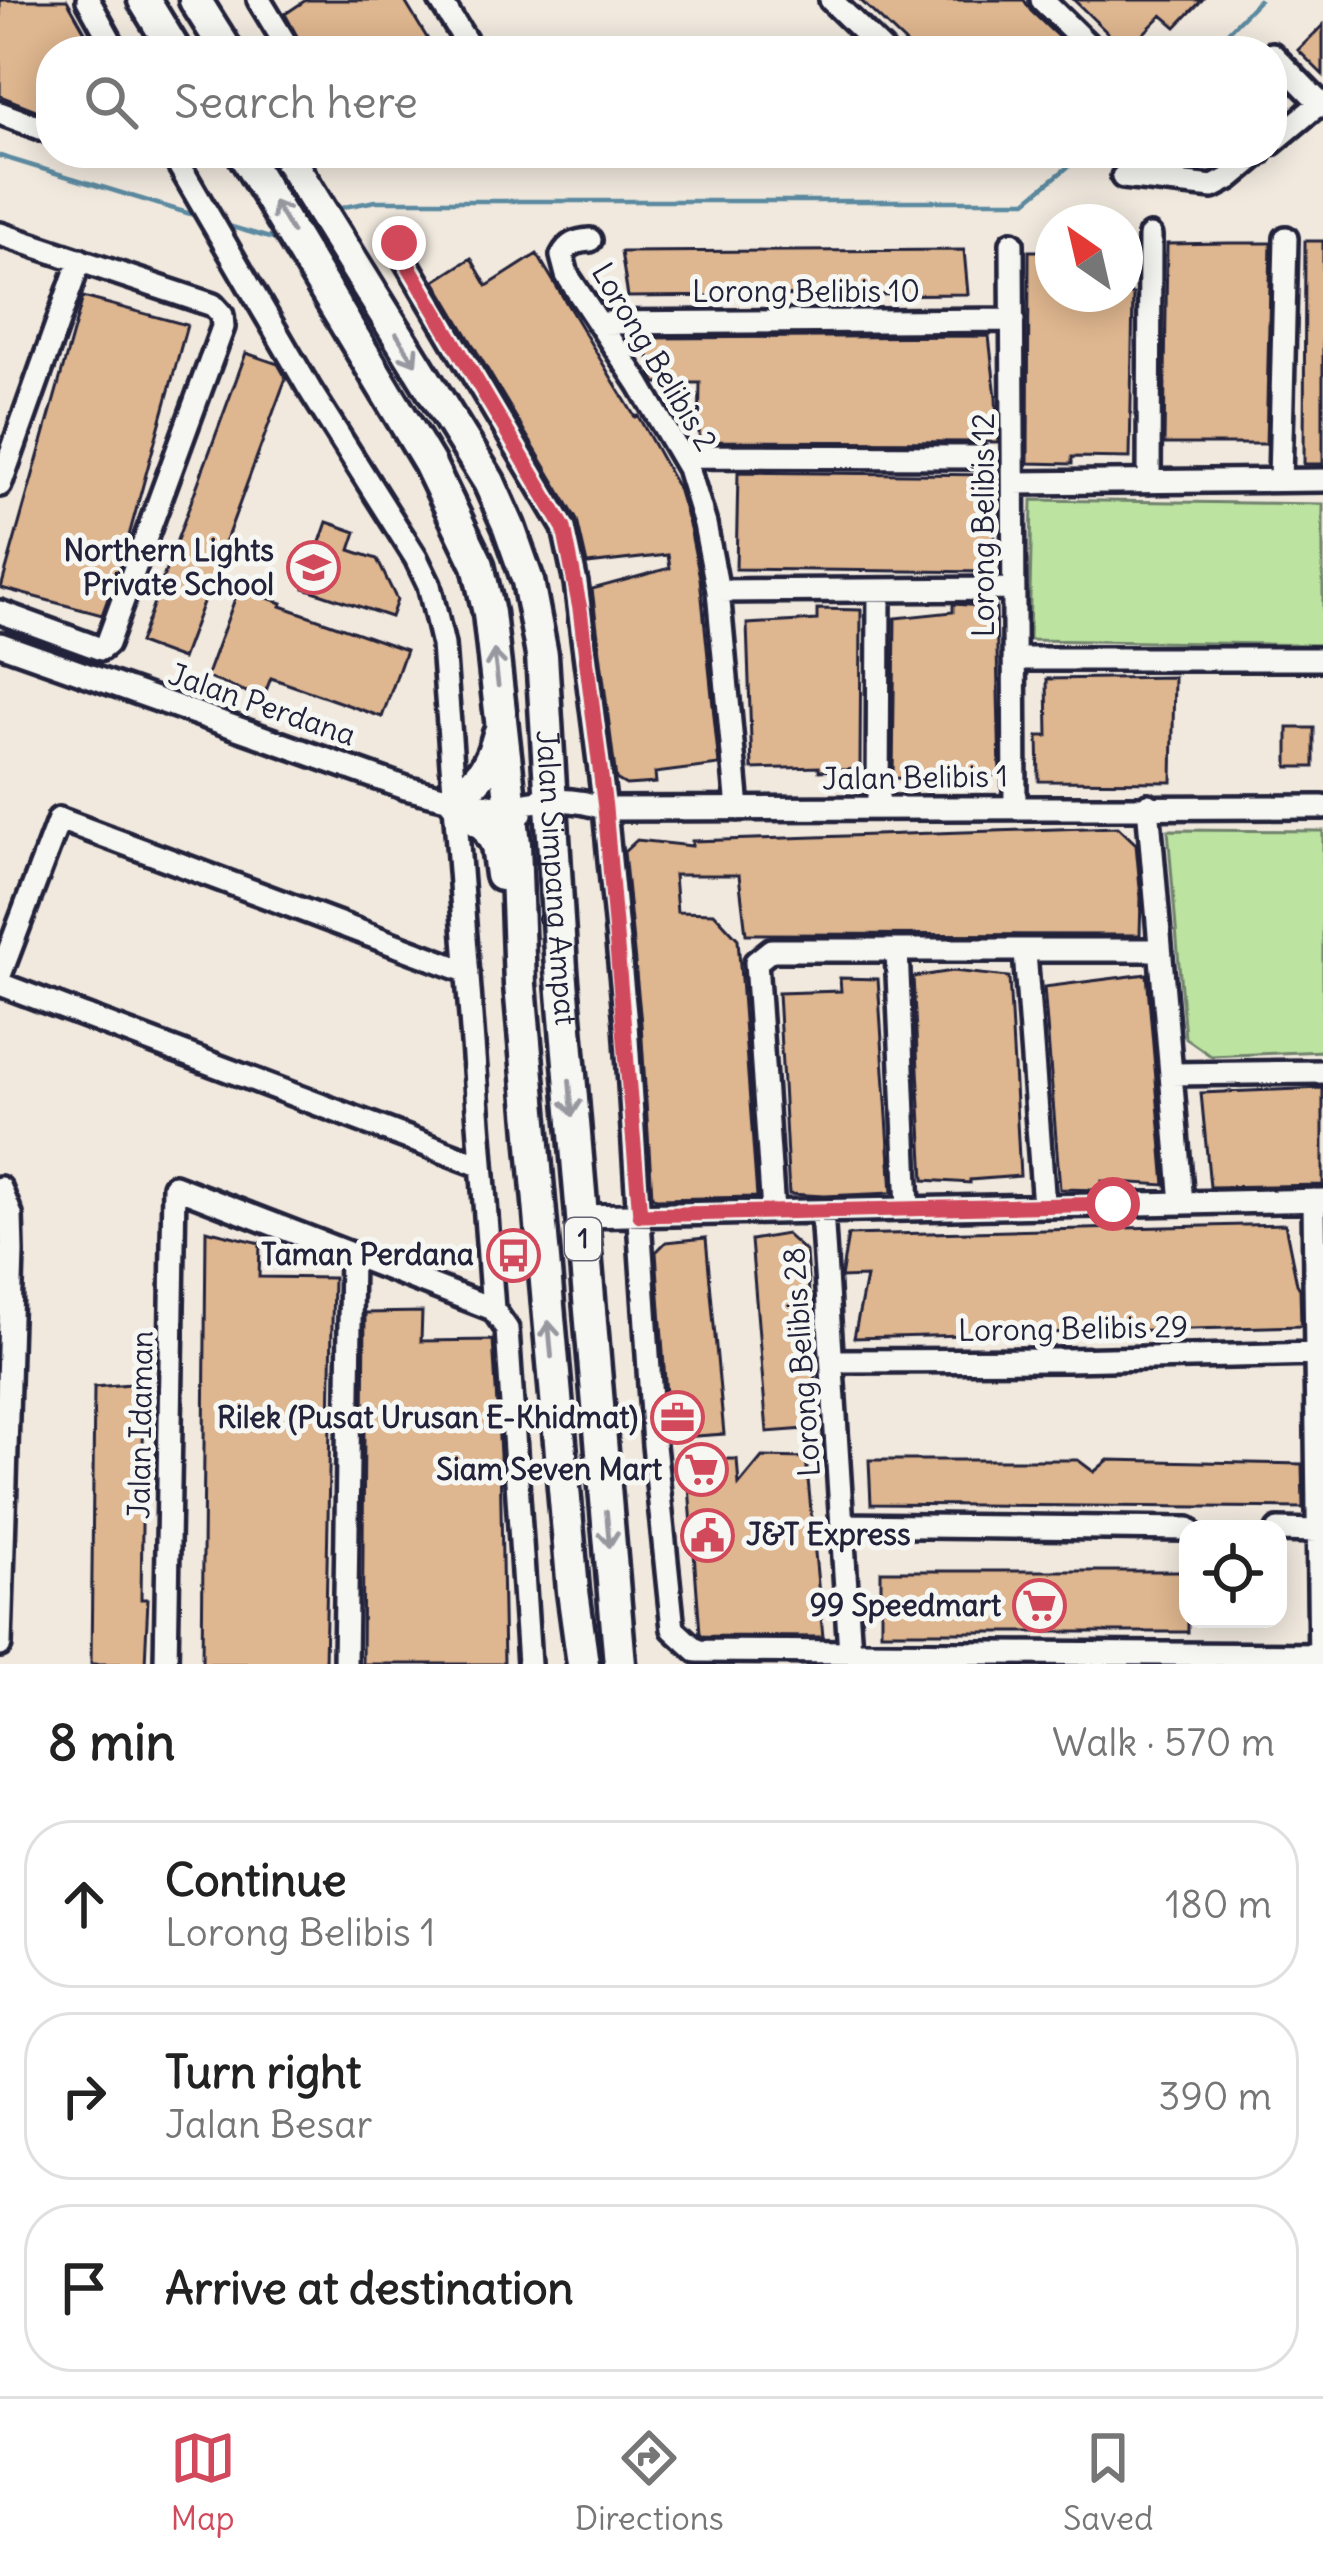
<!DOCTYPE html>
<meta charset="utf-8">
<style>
body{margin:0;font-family:Delius,sans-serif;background:#f6f6f6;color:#222}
.controls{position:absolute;right:36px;bottom:36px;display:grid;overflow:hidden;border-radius:24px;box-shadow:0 6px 30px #0003}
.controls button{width:108px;height:108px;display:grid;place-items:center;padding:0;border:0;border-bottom:3px solid #e0e0e0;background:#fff;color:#222;font:60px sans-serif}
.compass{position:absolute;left:1035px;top:204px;width:108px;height:108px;border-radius:50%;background:#fff;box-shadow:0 6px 30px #0003;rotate:326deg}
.stop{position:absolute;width:36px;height:36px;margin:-27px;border:9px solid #d1495b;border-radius:50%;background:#fff}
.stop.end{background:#d1495b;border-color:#fff;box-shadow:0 3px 12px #0008}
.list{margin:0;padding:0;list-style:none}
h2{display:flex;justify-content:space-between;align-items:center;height:156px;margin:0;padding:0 48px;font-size:51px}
h2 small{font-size:39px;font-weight:400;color:#767676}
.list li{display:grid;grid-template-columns:78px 1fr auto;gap:36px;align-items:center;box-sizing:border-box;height:168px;margin:0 24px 24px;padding:0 24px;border:3px solid #e0e0e0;border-radius:48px}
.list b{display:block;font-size:45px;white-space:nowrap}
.list p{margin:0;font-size:39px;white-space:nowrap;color:#767676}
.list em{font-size:39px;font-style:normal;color:#767676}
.icon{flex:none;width:66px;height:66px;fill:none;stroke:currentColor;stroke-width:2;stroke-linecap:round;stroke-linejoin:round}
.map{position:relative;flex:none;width:1323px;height:1664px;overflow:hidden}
.search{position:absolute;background:#fff;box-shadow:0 6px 30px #0003;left:36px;right:36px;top:36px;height:132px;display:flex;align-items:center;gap:30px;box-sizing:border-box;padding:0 42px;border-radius:48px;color:#767676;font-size:45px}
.sheet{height:732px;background:#fff}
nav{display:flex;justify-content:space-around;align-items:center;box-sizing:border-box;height:168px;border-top:3px solid #e0e0e0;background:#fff;font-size:33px;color:#767676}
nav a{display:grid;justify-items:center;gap:6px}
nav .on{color:#d1495b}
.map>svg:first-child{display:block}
.green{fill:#bce39f;stroke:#6f826d;stroke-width:3}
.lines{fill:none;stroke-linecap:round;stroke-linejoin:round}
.stream{stroke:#5c8aa0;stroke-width:4.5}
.building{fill:#deb68f;stroke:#22223b;stroke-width:3}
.minor-casing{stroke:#22223b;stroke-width:30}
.highway-casing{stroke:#22223b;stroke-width:39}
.minor{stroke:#f6f6f2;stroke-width:21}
.highway{stroke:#f6f6f2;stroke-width:30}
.oneway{stroke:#9797a0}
.route{stroke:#d1495b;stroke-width:15}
.labels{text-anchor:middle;stroke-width:10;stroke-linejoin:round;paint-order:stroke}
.shield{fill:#f6f6f2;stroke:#626272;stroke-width:3}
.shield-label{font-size:27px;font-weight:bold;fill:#22223b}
.street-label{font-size:30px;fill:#22223b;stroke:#f6f6f2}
.poi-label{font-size:30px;font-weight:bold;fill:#22223b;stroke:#f6f6f2;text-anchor:end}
</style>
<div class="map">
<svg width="1323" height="1664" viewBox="0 0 1323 1664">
<rect width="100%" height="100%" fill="#f1e9de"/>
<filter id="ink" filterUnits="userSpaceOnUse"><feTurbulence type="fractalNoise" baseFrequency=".00833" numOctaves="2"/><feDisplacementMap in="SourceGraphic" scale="24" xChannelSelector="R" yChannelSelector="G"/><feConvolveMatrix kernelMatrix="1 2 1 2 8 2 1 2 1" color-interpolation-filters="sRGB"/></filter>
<g filter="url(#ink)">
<!-- green -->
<path class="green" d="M1032 500 1323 504V645L1029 640Z
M1168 830 1323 831V1051L1211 1056 1185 1038Z"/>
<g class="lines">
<!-- stream -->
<path class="stream" d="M1209 51 1259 0
M0 156 197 216
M335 211 344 207 376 201H1026L1085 153
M225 225 280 241 283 239"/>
</g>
<!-- building -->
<path class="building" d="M0 0H67L96 51H51V116L0 96Z
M306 0H404L435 51H305L285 14Z
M860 0H1024L1031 11 1073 51H914Z
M1074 0H1202L1176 27 1162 15 1126 51Z
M1323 25V75L1298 50Z
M1305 241H1323V464H1304Z
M1229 243H1271L1266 444H1164L1167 244Z
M964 250 968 294 628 297 621 252Z
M1029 251H1053V294H1133L1130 458 1072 457V464L1028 463Z
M537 254 635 417 638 416 678 488 690 528 700 578 719 765 655 773 656 783 626 785 616 779 592 589 670 568 668 555 587 564 577 520 435 281 471 258 487 286Z
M83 297 187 325 124 554 102 615 1 588Z
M989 336 996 397 998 442 699 441 700 383H656L652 376 646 338Z
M246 353 278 364 286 378 182 659 139 643Z
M738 472 996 475 993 572 736 569Z
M327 522 356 532 350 550 377 559 397 600 391 617 304 588Z
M239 588 282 603 281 606 406 650 382 717 271 678 263 698 206 677Z
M953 604 996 607 1000 775 955 779 893 778 895 618 953 612Z
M817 609 861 610 860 769 819 771V767L752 769 747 624 817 620Z
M1174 677 1172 782 1039 781 1038 736H1048L1047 679Z
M1288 728H1314V767H1288Z
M1118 827 1136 844 1141 898 1140 935 746 934 739 875H674L677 912 714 913 738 939 757 1197 656 1199 652 1196 641 1023 624 852 637 840 692 846V841Z
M953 971 1009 977 1020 1176 970 1180V1183L924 1180 913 977Z
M1147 974 1165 1185 1102 1181 1103 1190 1060 1189 1044 987Z
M840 978 878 979 892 1193 824 1196 789 1194 778 993 841 991Z
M1323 1088V1185L1210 1187 1201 1093Z
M1285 1224 1297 1284 1300 1289 1301 1326 854 1338 866 1277 841 1278 848 1235Z
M206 1230 260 1243 259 1277 333 1278 325 1664H202Z
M786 1234 806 1252 819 1428 767 1432 751 1240Z
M706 1238 724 1434 669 1438 656 1252 666 1242Z
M422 1312 421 1341 493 1340 500 1455 504 1664H362L365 1313Z
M144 1383 141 1599H148L145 1664H91L94 1387Z
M762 1457 806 1458 823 1637 703 1636 700 1633 687 1459H737L739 1485Z
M869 1460H1078L1094 1472 1108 1460 1302 1464 1303 1508 871 1504Z
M881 1571H1188V1632H881Z"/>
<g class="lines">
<defs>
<path id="minor" d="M88 0 116 51
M259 0 290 51
M440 0 472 51
M831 0 883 51
M1042 0 1094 51
M1272 54 1323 106
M0 113 51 132
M1272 143 1320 103
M172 153 310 390 416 558 429 585 443 645 493 1309
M1123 177 1213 187 1230 178 1260 153
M0 234 213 305 222 315 223 327 107 644 101 649 0 612
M590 240C576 241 568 244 562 256L567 275 639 384 688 468 705 524 718 591 738 809
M399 243 398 248 564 528 576 583 605 809 626 1024 654 1445 673 1629 697 1651 1323 1655
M1012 243 1015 807
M600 323 1013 320
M681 456 980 457
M1280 480 1286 238
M1149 482 1150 236
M1014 483 1323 480
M0 485 80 260
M718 591 1014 589
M0 644 406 788 455 800 509 808 521 814
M1014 659H1323
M1148 805 1182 1203
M509 808C536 797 579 798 605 809L1323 807
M878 808 879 590
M897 950 908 1209
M1025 952 1044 1206
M0 975 59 819 468 972
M0 984 482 1166
M1171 1074 1323 1072
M0 1188 11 1215 12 1252 0 1645
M1314 1200 1320 1664
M822 1211 850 1652
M773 1212 756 962 771 950H1160
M581 1216 1323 1200
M493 1309 507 1329 529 1664
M832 1361 1067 1360 1316 1354
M842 1525 1188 1529
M1278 1530 1318 1531
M166 1664 174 1186 493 1309
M345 1664 351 1254"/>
<g id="highway">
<path d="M144 0 175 51"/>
<path d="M195 0 227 51"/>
<path d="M243 153 429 463 478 565 489 613 515 844 520 985 573 1591 583 1664"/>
<path id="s1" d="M285 153 489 482 509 527 528 581 542 655 561 969 620 1664"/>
<path d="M499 734C490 768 480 777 455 800L471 817 486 826 497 845 501 875"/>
</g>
</defs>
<!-- minor casing -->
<use href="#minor" class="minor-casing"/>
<!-- highway casing -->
<use href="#highway" class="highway-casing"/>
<!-- minor -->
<use href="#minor" class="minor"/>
<!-- highway -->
<use href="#highway" class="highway"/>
</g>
<!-- one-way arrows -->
<defs><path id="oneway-shaft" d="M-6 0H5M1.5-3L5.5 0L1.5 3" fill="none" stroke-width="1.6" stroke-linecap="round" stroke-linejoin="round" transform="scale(3)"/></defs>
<g class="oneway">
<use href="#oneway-shaft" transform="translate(283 217) rotate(-121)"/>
<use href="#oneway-shaft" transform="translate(406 349) rotate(58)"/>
<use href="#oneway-shaft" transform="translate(496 668) rotate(-97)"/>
<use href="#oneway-shaft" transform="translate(571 1098) rotate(85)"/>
<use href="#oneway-shaft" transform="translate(550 1339) rotate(-95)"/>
<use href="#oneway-shaft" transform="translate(608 1529) rotate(85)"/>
</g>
</g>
<g class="lines" filter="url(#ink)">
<!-- route -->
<path class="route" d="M399 243 398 248 564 528 580 609 605 808 640 1215 1113 1204"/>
</g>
<!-- icons -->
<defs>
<symbol id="school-ring" viewBox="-11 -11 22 22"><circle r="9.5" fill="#f6f6f2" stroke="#d1495b" stroke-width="1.5"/><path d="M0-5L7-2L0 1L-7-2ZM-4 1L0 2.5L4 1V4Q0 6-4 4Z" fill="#d1495b"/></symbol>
<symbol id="bus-ring" viewBox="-11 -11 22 22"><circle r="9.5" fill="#f6f6f2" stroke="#d1495b" stroke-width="1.5"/><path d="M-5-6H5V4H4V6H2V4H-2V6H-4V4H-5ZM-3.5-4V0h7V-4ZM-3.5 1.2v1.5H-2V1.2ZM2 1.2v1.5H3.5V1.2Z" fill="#d1495b"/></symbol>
<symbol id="office-ring" viewBox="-11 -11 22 22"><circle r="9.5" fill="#f6f6f2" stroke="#d1495b" stroke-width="1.5"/><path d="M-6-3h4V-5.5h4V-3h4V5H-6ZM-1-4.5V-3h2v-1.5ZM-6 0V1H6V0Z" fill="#d1495b"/></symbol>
<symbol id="supermarket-ring" viewBox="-11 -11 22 22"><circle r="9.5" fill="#f6f6f2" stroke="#d1495b" stroke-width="1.5"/><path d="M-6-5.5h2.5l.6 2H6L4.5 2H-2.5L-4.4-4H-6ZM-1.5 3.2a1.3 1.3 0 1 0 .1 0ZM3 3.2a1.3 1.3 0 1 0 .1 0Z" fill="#d1495b"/></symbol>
<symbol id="civic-ring" viewBox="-11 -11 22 22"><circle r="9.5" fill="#f6f6f2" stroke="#d1495b" stroke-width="1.5"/><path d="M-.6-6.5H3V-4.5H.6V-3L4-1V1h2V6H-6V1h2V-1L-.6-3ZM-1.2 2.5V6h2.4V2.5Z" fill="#d1495b"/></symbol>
</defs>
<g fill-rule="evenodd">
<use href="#school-ring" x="284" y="538" width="59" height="59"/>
<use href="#bus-ring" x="484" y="1226" width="59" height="59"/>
<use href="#office-ring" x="648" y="1388" width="59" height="59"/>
<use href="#supermarket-ring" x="672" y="1440" width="59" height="59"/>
<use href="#civic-ring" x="678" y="1506" width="59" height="59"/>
<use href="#supermarket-ring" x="1010" y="1576" width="59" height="59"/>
</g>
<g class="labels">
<!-- shield labels -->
<rect class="shield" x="565" y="1218" width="36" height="42" rx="9"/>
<g class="shield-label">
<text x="583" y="1248">1</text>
</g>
<!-- street labels -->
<g class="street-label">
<text x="806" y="302">Lorong Belibis 10</text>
<text transform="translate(654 357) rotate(59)" y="10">Lorong Belibis 2</text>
<text transform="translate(984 525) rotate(-90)" y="10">Lorong Belibis 12</text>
<text transform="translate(262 705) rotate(19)" y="10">Jalan Perdana</text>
<text transform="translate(915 778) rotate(-1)" y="10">Jalan Belibis 1</text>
<text dy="10" stroke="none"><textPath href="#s1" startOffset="792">Jalan Simpang Ampat</textPath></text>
<text transform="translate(1073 1329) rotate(-1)" y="10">Lorong Belibis 29</text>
<text transform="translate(802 1362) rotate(-94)" y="10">Lorong Belibis 28</text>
<text transform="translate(141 1425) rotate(-89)" y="10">Jalan Idaman</text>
</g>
<!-- poi labels -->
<g class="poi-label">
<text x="274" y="561">Northern Lights<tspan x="274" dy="34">Private School</tspan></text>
<text x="474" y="1265">Taman Perdana</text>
<text x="638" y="1428">Rilek (Pusat Urusan E-Khidmat)</text>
<text x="662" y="1480">Siam Seven Mart</text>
<text x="746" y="1545" text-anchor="start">J&amp;T Express</text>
<text x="1001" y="1616">99 Speedmart</text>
</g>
</g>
</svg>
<div class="controls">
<button><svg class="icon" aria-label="locate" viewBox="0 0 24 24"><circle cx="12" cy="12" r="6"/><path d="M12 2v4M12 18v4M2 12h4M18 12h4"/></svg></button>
</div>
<svg class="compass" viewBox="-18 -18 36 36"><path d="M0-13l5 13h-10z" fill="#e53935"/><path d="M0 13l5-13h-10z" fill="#767676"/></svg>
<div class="stop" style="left:1113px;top:1204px"></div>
<div class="stop end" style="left:399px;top:243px"></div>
<div class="search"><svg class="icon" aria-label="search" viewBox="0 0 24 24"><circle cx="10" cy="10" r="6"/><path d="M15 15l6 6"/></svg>Search here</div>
</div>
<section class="sheet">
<h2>8 min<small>Walk · 570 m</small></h2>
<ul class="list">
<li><svg class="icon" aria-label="ahead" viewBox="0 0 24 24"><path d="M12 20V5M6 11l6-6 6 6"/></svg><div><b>Continue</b><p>Lorong Belibis 1</p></div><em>180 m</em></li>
<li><svg class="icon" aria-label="right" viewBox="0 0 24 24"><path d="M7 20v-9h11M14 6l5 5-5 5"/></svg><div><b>Turn right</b><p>Jalan Besar</p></div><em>390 m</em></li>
<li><svg class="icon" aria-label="arrive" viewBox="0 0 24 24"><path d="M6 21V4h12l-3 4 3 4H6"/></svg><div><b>Arrive at destination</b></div></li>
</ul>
</section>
<nav>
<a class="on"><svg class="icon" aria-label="map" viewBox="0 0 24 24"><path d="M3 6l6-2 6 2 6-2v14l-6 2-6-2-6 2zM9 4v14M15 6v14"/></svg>Map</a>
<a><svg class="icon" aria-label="directions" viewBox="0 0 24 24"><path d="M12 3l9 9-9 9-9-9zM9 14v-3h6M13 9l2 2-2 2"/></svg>Directions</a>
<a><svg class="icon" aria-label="saved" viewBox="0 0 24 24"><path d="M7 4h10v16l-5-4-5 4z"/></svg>Saved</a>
</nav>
